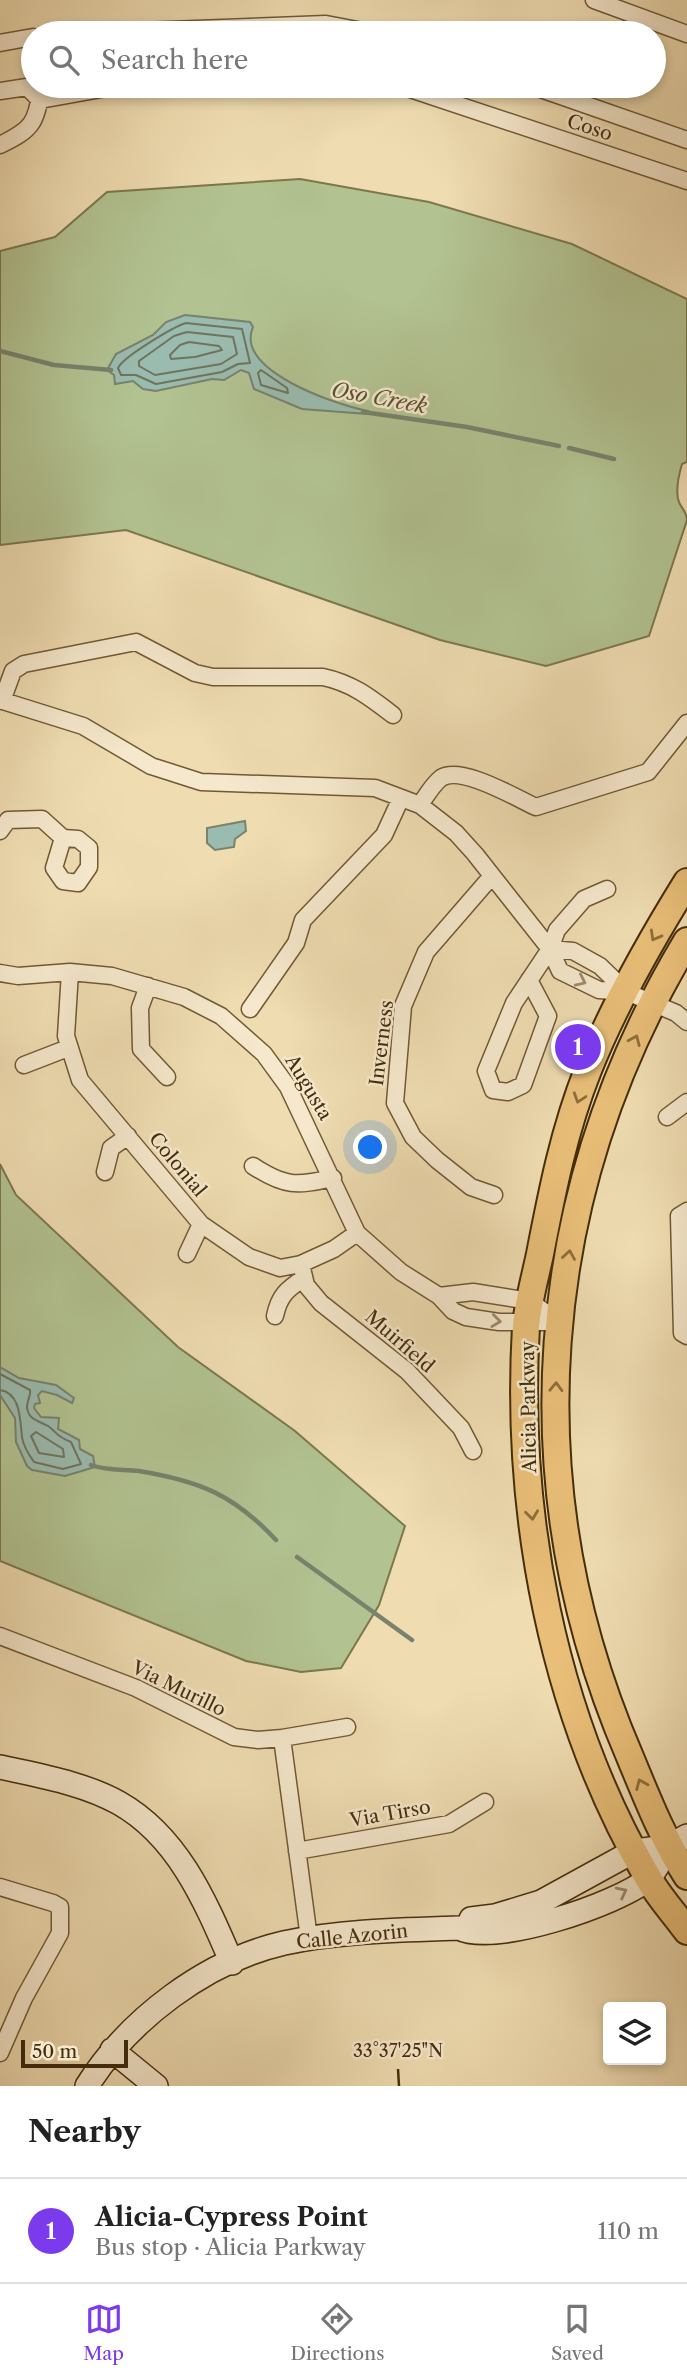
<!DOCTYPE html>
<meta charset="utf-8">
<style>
body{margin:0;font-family:"Libre Caslon Text",serif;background:#f6f6f6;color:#222}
.controls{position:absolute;right:21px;bottom:21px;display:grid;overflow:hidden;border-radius:7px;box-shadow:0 4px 10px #0003}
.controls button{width:63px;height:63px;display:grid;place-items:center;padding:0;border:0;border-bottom:2px solid #e0e0e0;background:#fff;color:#222;font:35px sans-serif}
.scale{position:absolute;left:21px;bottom:18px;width:107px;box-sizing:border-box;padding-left:7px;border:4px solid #452d0b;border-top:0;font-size:19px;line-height:24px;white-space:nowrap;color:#452d0b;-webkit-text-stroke:5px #f5e8cc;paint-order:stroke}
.you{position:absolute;left:371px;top:1148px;width:24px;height:24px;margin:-18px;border:5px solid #fff;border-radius:50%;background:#1a73e8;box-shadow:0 0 0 10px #1a73e833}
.badge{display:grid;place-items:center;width:46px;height:46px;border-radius:50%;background:#7c3aed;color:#fff;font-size:23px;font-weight:700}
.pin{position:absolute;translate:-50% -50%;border:4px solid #fff;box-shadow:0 2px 7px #0006}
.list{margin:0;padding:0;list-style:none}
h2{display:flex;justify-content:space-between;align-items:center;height:91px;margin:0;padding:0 28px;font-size:30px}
h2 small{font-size:23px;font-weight:400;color:#767676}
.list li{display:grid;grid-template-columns:46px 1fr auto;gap:21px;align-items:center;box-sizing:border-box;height:105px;padding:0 28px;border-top:2px solid #e0e0e0}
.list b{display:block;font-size:26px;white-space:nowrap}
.list p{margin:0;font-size:23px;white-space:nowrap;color:#767676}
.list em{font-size:23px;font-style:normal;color:#767676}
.icon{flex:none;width:38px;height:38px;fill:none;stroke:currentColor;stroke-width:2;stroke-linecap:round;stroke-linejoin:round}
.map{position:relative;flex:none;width:687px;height:2086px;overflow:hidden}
.search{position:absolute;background:#fff;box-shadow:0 4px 10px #0003;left:21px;right:21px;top:21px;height:77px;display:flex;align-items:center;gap:18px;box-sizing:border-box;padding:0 24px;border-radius:38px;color:#767676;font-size:26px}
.sheet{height:196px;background:#fff}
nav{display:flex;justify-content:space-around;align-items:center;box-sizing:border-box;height:98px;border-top:2px solid #e0e0e0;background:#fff;font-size:19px;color:#767676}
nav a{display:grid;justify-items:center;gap:4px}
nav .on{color:#7c3aed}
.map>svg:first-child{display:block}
.green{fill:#b2c291;stroke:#7c784e;stroke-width:2}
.water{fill:#9abbaf;stroke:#78826d;stroke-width:2}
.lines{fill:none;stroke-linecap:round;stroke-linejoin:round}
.shore{stroke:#70745d;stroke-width:2}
.stream{stroke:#78826d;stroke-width:4.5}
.street-casing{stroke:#705934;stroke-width:19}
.secondary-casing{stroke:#452d0b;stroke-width:26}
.primary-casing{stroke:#452d0b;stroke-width:30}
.street{stroke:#f5e8cc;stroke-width:16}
.secondary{stroke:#f5e8cc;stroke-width:23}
.primary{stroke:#e8be78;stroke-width:26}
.oneway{stroke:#8e6e3c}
.oneway2{stroke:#9d8a6c}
.ticks{fill:none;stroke:#452d0b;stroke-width:2.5}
.labels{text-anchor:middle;stroke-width:5;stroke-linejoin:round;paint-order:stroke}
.street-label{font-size:19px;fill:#452d0b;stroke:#f5e8cc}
.water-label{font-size:21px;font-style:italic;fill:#5a5034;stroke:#f5e8cc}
.ticks-label{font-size:18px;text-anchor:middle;fill:#452d0b;stroke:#f5e8cc;stroke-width:5;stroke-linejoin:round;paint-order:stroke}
</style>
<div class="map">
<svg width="687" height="2086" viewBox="0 0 687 2086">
<rect width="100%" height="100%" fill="#efdcb1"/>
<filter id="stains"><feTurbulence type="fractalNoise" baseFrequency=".00286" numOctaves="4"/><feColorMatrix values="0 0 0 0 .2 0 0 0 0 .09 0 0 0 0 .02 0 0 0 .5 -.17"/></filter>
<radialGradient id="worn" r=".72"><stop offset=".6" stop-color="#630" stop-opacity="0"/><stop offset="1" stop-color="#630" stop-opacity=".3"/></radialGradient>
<!-- green -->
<path class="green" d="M300 179 429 202 572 244 687 299V462L682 464C679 474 676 488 678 499 680 508 687 511 687 520L649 636 546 666 440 640 126 530 0 545V251L55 237 107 192Z
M0 1164 16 1195 178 1347 295 1431 405 1526 379 1605 341 1668 301 1672 246 1661 0 1561Z"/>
<!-- water -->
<path class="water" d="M185 315 250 322 253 327C234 371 337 405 368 411L367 414 302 409 254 389 249 373 241 370 224 380 212 379 156 391 143 389 133 381 115 384 114 375 107 370 116 354 153 335 166 322Z
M245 821 246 831 235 839 234 847 215 850 207 843V828Z
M0 1367 19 1378 56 1385 74 1398 72 1403 57 1395 42 1391 38 1395 40 1403 35 1404 34 1408 41 1417 59 1418 58 1429 79 1440 80 1449 93 1456 95 1467 65 1476 32 1470 27 1466 16 1442 15 1418 0 1395Z"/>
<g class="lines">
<!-- shore -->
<path class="shore" d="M186 323 242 329 250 363 238 364 222 372 156 384 136 375H121L118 368C123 357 173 327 186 323Z
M187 332 233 337 237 354 221 364 155 375 139 366V361L174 336Z
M189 342 219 346 222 350 195 357 171 359 170 355 180 345Z
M261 370 287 388 288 393 261 385 258 373Z
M0 1374 30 1390C31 1396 27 1400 27 1407 28 1420 39 1421 48 1426 57 1432 55 1436 71 1442L81 1464 63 1469 34 1462C29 1455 23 1445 22 1437 20 1421 21 1393 0 1390
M36 1432 63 1449 64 1457 39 1453 31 1436Z"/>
<!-- stream -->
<path class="stream" d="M0 351 54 365 111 370
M363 412 467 427 559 446
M569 448 614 459
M91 1465C106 1471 124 1469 139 1471 200 1481 234 1495 276 1540
M297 1557 412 1640"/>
<defs>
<path id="street" d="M594 0 687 34
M88 33 326 24 373 33
M0 43 33 37
M322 86 329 87
M401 86 687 181
M532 86 687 140
M0 91 27 87 40 100
M40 100 118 86
M0 145C35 128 35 123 42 86
M0 700 83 726 151 766 201 782 375 788 420 805 456 833 475 854 550 949 560 971 599 990 627 992
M2 701 13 671 24 664 136 642 195 673 213 677H323C352 683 371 698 393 715
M420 805C426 796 433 784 441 778 461 765 516 798 536 807L648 772 687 723
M0 831 8 820 42 819 63 838 78 839 89 848V867L78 883 63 881 54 868 63 838
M491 877 426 952 403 1006 395 1103 413 1137 437 1160 471 1187 494 1195
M550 949 573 951 600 966 627 992 676 1013 687 1022
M70 972 66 1036 80 1080 201 1224 249 1257 280 1268 301 1264 334 1249 357 1233
M0 973 18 976 70 972 112 976 184 997 221 1016 264 1054 288 1087 357 1233 401 1272 439 1296 453 1311 466 1317 499 1322H558
M529 980 548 1016 523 1085 508 1092 493 1090 486 1071 514 1003 550 949 557 930 584 899 607 889
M148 986 140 1008 141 1049 167 1077
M250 1009 296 943 303 920 384 835 401 798
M24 1065 68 1048
M667 1117 687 1102
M253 1166C285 1187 296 1186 333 1178
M105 1172 111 1148 128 1136
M687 1211 679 1216 682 1333 687 1336
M187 1254 201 1224
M301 1264 306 1285 321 1303 407 1371 461 1428 473 1451
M439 1296 473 1292 530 1301 558 1322
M275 1316C279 1296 287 1289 304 1278
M0 1636 136 1688 234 1737 258 1740 282 1738 347 1727
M282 1738 309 1938
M297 1851 449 1824 485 1802
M0 1887 53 1903 60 1907V1933L24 1998 0 2053"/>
<path id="secondary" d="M0 1767C40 1776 83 1783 119 1803 179 1837 206 1903 232 1963
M471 1919 495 1916 541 1902 634 1851 668 1847 687 1836
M112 2050 156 2086
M87 2086C129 2019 206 1961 284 1943 341 1931 401 1930 459 1928 495 1946 618 1904 648 1879 656 1872 662 1856 668 1847"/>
<path id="primary" d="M687 882C651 940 613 1007 588 1070 564 1130 552 1192 540 1254 535 1278 528 1302 526 1326 515 1514 552 1712 647 1876 658 1896 674 1913 687 1931
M687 941C535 1194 513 1486 630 1757 647 1798 663 1839 687 1876"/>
</defs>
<!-- street casing -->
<use href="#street" class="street-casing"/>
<!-- secondary casing -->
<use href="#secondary" class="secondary-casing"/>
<!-- primary casing -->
<use href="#primary" class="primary-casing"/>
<!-- street -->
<use href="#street" class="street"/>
<!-- secondary -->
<use href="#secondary" class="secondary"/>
<!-- primary -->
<use href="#primary" class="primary"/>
</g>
<!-- one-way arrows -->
<defs><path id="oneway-chevron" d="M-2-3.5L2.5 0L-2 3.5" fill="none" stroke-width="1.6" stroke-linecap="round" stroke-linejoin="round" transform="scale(1.75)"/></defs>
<g class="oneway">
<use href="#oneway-chevron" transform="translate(655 936) rotate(119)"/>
<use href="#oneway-chevron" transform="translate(635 1040) rotate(-66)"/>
<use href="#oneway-chevron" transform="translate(579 1098) rotate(108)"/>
<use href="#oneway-chevron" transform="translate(569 1255) rotate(-81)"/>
<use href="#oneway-chevron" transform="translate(556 1387) rotate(-88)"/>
<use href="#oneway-chevron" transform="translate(532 1515) rotate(83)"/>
<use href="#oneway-chevron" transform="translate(641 1784) rotate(-113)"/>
</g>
<g class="oneway2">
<use href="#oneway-chevron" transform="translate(581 981) rotate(25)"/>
<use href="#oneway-chevron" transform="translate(496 1321) rotate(7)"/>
<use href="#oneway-chevron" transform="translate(622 1892) rotate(-27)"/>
</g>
<!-- ticks -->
<path class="ticks" d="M398 2069 399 2086"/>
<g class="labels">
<!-- street labels -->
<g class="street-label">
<text transform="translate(590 127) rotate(18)" y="7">Coso</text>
<text transform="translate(381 1043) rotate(-83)" y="7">Inverness</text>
<text transform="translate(309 1087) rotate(59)" y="7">Augusta</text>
<text transform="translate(178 1164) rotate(50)" y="7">Colonial</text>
<text transform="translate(400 1341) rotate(41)" y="7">Muirfield</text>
<text transform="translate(528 1407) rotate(-91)" y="7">Alicia Parkway</text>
<text transform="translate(179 1688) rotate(26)" y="7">Via Murillo</text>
<text transform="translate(390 1813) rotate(-10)" y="7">Via Tirso</text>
<text transform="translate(352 1936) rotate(-6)" y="7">Calle Azorin</text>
</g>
<!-- water labels -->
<g class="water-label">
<text transform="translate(379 398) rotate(10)" y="7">Oso Creek</text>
</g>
</g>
<g class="ticks-label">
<text x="398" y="2057">33°37'25"N</text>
</g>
<rect width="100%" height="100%" filter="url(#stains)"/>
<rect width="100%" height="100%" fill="url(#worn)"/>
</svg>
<div class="controls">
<button><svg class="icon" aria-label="layers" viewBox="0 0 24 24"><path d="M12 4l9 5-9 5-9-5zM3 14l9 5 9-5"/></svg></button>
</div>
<div class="scale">50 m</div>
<div class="you"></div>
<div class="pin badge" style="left:578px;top:1047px">1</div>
<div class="search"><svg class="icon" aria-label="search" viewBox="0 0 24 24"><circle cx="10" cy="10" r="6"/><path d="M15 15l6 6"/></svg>Search here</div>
</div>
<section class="sheet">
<h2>Nearby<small></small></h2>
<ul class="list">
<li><span class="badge">1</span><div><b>Alicia-Cypress Point</b><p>Bus stop · Alicia Parkway</p></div><em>110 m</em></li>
</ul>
</section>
<nav>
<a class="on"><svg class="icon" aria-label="map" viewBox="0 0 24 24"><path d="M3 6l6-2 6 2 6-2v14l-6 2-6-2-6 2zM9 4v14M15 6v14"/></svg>Map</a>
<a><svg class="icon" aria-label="directions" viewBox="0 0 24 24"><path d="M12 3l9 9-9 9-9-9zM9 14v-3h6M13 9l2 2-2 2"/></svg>Directions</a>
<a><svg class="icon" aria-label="saved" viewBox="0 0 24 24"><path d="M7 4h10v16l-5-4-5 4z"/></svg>Saved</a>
</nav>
